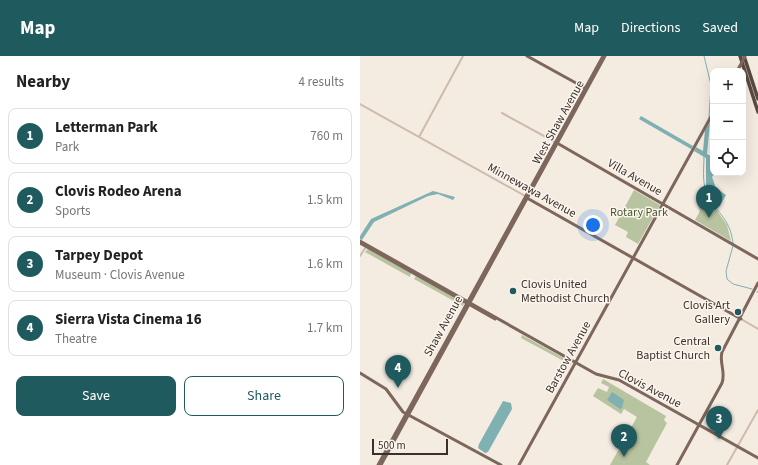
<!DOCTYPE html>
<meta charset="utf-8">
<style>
body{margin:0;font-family:"Source Sans 3",sans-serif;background:#f2f2f2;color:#222}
.controls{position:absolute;right:12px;top:12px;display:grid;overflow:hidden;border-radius:8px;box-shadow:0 4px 16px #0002}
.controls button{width:36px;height:36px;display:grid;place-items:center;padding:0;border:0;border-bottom:1px solid #e0e0e0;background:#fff;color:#222;font:20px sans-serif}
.scale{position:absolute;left:12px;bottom:10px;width:76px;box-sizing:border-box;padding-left:4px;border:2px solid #3b302b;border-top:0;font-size:11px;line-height:14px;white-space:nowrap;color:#3b302b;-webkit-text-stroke:3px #fbf5ee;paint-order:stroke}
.you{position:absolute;left:233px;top:169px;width:14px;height:14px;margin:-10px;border:3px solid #fff;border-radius:50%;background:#1a73e8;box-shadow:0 0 0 6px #1a73e833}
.badge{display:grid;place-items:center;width:26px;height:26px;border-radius:50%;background:#1f5a5e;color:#fff;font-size:13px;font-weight:700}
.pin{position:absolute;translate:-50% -33px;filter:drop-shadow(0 1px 2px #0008)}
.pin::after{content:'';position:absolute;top:21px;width:14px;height:12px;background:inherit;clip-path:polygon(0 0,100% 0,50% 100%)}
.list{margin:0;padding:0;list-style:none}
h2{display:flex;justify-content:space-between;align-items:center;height:52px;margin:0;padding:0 16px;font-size:17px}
h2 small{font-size:13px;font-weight:400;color:#767676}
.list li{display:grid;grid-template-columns:26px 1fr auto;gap:12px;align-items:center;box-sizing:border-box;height:56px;margin:0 8px 8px;padding:0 8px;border:1px solid #e0e0e0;border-radius:8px}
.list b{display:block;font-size:15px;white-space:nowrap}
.list p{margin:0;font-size:13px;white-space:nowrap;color:#767676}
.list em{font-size:13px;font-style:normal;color:#767676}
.actions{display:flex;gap:8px;padding:12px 16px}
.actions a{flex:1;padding:9px 0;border:1px solid #1f5a5e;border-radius:8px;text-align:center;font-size:14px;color:#1f5a5e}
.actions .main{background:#1f5a5e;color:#fff}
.icon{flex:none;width:22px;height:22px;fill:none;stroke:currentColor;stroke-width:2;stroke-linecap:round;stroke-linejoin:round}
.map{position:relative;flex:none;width:398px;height:409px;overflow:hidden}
header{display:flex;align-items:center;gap:24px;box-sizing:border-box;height:56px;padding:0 20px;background:#1f5a5e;color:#fff}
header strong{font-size:19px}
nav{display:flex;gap:22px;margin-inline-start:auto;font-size:14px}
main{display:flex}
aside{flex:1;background:#fff}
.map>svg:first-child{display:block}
.green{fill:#b8c4a0}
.water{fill:#7fb0b2}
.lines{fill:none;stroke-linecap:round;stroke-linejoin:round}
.stream{stroke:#7fb0b2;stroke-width:1}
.minor{stroke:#cdbbac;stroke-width:2}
.major{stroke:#7d675c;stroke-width:3}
.highway{stroke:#5c4a42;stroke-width:3.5}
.major-bridge{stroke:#7d675c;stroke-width:3}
.poi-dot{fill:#1f5a5e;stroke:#fbf5ee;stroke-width:1.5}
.labels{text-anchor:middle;stroke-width:3;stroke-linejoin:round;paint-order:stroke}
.street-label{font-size:12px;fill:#3b302b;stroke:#fbf5ee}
.park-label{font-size:12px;fill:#4a5a2e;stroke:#fbf5ee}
.poi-label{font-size:12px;fill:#3b302b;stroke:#fbf5ee;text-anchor:end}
</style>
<header>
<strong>Map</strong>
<nav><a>Map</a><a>Directions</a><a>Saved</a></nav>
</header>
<main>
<aside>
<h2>Nearby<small>4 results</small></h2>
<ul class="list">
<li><span class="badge">1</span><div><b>Letterman Park</b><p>Park</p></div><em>760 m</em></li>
<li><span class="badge">2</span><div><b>Clovis Rodeo Arena</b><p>Sports</p></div><em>1.5 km</em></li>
<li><span class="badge">3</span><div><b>Tarpey Depot</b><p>Museum · Clovis Avenue</p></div><em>1.6 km</em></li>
<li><span class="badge">4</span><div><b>Sierra Vista Cinema 16</b><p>Theatre</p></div><em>1.7 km</em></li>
</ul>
<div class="actions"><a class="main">Save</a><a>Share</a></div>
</aside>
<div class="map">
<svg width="398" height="409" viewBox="0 0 398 409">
<rect width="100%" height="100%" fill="#f4ebe1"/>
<!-- green -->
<path class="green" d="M274 134 300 149 278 188 266 181 268 176 255 169Z
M344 136 367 169 371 185 335 164 340 155 337 148Z
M8 193 51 217 50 221 5 196Z
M56 220 104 247 103 250 54 223Z
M162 279 211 306V309L161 282Z
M243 323 306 360 304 364 307 367 286 406 290 409H250L277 361 264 353 261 358 233 340 238 332 247 336 249 331 241 327Z"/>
<!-- water -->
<path class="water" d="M281 60 333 90 331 93 279 63Z
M350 66 347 98 353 101V117H355L352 121 356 132 366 139 359 151 346 131V102L334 95 336 91 343 95 345 74Z
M73 135 95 141 93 144 78 138 68 140 14 166 2 184 0 183V180L11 163Z
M252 336 264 344 262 352 260 353 247 344Z
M143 345 151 347 152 353 128 396 125 397 118 392 119 388Z"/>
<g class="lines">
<!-- stream -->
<path class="stream" d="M344 0 351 29 349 62
M344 100C344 111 342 124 346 135 354 156 370 160 373 187
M373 190 366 215 367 223 373 228 392 233
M397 236H398"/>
<!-- minor -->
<path class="minor" d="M0 48 167 141
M142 57 195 86
M59 81 103 0
M0 200 6 191
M381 263 398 273
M367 409 398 354"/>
<!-- major -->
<path class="major" d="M167 0 225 32
M377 15 380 10
M197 87 398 203
M167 142 381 263
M0 185 236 318 259 324 398 402
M0 187 135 263
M0 317 26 333 43 356 141 409
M18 409 243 0
M21 409 245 0
M159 409 353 57
M317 409 362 327C366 316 359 307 362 296L398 227"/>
<!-- highway -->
<path class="highway" d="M380 0 398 56
M384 0 398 43"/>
<!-- major-bridge -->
<path class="major-bridge" d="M380 10 385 0"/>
</g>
<!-- markers -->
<g class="poi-dot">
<circle cx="153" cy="235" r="4"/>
<circle cx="378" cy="256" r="4"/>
<circle cx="358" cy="292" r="4"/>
</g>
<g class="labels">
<!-- street labels -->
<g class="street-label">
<text transform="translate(198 66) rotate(-61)" y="4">West Shaw Avenue</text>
<text transform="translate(275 121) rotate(30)" y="4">Villa Avenue</text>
<text transform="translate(172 134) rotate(29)" y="4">Minnewawa Avenue</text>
<text transform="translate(83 270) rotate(-61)" y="4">Shaw Avenue</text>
<text transform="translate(208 301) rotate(-61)" y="4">Barstow Avenue</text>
<text transform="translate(290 332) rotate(28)" y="4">Clovis Avenue</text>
</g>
<!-- park labels -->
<g class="park-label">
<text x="279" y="160">Rotary Park</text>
</g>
<!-- poi labels -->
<g class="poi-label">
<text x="161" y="232" text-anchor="start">Clovis United<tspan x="161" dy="14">Methodist Church</tspan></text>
<text x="370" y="253">Clovis Art<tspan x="370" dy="14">Gallery</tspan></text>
<text x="350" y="289">Central<tspan x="350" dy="14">Baptist Church</tspan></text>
</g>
</g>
</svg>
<div class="controls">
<button>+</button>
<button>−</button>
<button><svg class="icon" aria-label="locate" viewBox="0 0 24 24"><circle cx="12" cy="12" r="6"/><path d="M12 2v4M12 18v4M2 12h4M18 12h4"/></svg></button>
</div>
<div class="scale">500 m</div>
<div class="you"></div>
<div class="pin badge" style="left:349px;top:162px">1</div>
<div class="pin badge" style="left:264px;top:401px">2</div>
<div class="pin badge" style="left:359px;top:383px">3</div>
<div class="pin badge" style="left:38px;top:332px">4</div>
</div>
</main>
